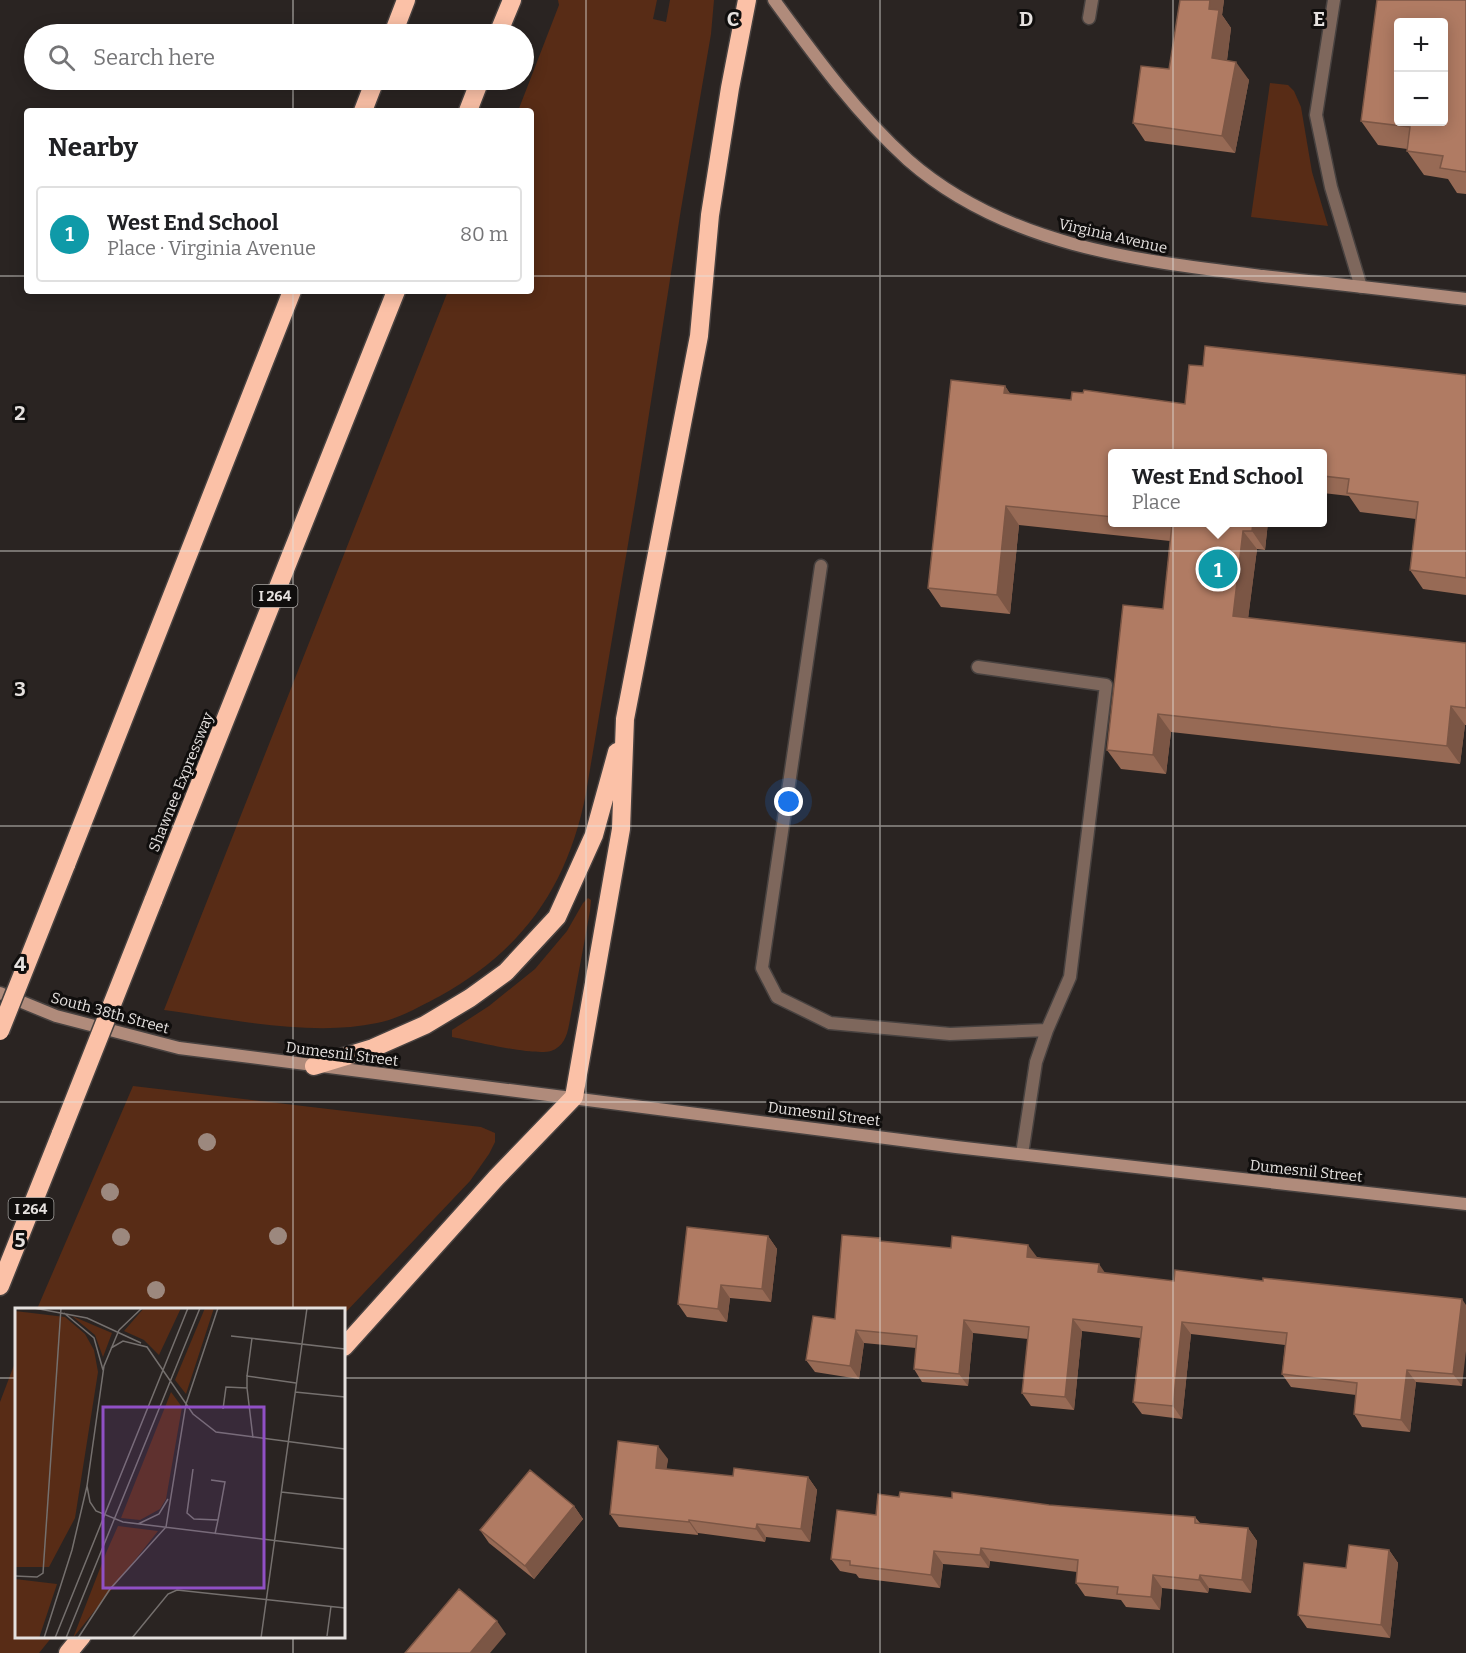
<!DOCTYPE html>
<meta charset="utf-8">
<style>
body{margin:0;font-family:Bitter,serif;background:#f6f6f6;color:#202124}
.controls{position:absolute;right:18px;top:18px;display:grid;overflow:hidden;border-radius:6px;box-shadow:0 3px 15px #0003}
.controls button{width:54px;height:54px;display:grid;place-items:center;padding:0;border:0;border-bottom:2px solid #e0e0e0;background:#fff;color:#202124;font:30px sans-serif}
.you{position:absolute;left:789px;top:802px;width:21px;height:21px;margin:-15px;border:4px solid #fff;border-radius:50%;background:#1a73e8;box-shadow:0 0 0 9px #1a73e833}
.badge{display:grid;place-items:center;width:39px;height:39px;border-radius:50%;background:#4f6685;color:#fff;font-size:20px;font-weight:700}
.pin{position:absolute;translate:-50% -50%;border:3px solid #fff;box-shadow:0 2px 6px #0006}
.popup{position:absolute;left:1108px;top:449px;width:219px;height:78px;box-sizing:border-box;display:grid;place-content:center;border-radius:6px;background:#fff;filter:drop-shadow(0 2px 4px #0005);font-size:20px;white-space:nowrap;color:#757577}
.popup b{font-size:22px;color:#202124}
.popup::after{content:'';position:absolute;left:50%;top:100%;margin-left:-12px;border:12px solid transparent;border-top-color:#fff}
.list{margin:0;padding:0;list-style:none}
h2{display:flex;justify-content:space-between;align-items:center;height:78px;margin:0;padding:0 24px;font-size:26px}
h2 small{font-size:20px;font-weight:400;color:#757577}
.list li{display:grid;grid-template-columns:39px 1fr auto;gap:18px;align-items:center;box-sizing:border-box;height:96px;margin:0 12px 12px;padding:0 12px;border:2px solid #e0e0e0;border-radius:6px}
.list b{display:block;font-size:22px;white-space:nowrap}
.list p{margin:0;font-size:20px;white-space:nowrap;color:#757577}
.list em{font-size:20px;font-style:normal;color:#757577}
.icon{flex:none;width:33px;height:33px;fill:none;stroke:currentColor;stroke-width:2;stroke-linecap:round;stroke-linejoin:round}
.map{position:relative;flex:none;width:1466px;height:1653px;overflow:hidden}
.search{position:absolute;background:#fff;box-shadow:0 3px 15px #0003;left:24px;top:24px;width:510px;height:66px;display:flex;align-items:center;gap:15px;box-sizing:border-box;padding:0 21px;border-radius:33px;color:#757577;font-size:22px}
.panel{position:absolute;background:#fff;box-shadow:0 3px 15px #0003;left:24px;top:108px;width:510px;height:186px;border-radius:6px}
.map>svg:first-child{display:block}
.green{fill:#582c16}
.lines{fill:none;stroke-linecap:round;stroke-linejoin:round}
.service-casing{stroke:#484240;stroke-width:15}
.secondary-casing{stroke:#484240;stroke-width:15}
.motorway-casing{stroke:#484240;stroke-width:21}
.service{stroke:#7e675c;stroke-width:12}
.secondary{stroke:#b08b7b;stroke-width:12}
.motorway{stroke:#fbc1a7;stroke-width:18}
.motorway-bridge-casing{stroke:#484240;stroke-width:21;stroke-linecap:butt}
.motorway-bridge{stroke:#fbc1a7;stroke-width:18}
.tree{fill:#9c887e}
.wall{fill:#976a55}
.shaded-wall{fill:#7b5645}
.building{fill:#b07b63;stroke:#7b5645;stroke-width:1.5;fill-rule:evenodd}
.grid{fill:none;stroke:#e5e1df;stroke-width:1.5;stroke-opacity:0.55}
.labels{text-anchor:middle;stroke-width:6;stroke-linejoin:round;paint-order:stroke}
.shield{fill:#100e0d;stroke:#a5a2a0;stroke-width:1.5}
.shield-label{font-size:14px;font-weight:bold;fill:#e5e1df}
.street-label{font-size:15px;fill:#e5e1df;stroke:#100e0d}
.inset-road{fill:none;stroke:#75706e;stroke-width:1.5}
.view{fill:#9050c5;fill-opacity:0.15;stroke:#9050c5;stroke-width:3}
.inset-edge{fill:none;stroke:#e5e1df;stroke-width:3}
.grid-label{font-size:20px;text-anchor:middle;font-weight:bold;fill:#e5e1df;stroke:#100e0d;stroke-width:6;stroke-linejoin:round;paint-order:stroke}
</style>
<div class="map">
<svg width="1466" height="1653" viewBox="0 0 1466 1653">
<rect width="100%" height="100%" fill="#2a2422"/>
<!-- green -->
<path class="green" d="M558 0H657L653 19 666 22 670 0H714L711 34 681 209 637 491 586 793C568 886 523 950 440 996 421 1006 398 1019 377 1023 312 1037 230 1019 164 1010L448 291H531V111H518L559 5Z
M1270 83 1288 85 1294 91 1301 107 1312 172 1328 226 1251 217Z
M588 898 591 900 590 911 569 1025C567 1036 563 1047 551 1051 533 1056 473 1041 452 1037V1030L489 1006 535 969 567 931 583 903Z
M133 1086 481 1127 495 1133V1142L489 1154 470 1181 344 1314V1310L37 1309Z
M16 1360V1636L52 1637 39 1653H0V1402Z"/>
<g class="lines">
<defs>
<path id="service" d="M1334 0 1316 115 1331 187 1361 287
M1089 18 1092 0
M821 566 762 968 777 997 830 1023 950 1034 1047 1030 1036 1062 1022 1154
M978 667 1106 685 1070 977 1047 1030"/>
<path id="secondary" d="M774 0C815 56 856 113 908 160 1006 246 1139 261 1263 276 1331 283 1398 291 1466 299
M0 993 56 1016 179 1048 956 1147 1466 1204"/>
<path id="motorway" d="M393 34 406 0
M498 34 512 0
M363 111 375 80
M468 111 480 80
M66 865 292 291
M153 901 396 291
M314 1066 373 1048 425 1025 470 998 506 972 557 917 594 835 617 752
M0 1286 61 1133
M344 1347 496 1178 574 1097 621 829 625 719 699 336 710 215 730 88 747 0
M68 1653 82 1636"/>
</defs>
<!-- service casing -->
<use href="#service" class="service-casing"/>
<!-- secondary casing -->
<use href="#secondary" class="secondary-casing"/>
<!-- motorway casing -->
<use href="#motorway" class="motorway-casing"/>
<!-- service -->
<use href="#service" class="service"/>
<!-- secondary -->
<use href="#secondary" class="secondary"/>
<!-- motorway -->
<use href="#motorway" class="motorway"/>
<defs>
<path id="motorway-bridge" d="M0 1031 66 865
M61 1133 153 901"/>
</defs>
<!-- motorway-bridge casing -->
<use href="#motorway-bridge" class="motorway-bridge-casing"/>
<!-- motorway-bridge -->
<use href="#motorway-bridge" class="motorway-bridge"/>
</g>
<!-- trees -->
<g class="tree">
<circle cx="207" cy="1142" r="9"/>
<circle cx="110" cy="1192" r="9"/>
<circle cx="278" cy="1236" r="9"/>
<circle cx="121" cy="1237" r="9"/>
<circle cx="156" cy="1290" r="9"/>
</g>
<!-- wall -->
<path class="wall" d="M1180 0H1224L1222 15 1231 28 1227 60 1249 80 1235 153 1145 141 1133 123 1169 69Z
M1466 0V194L1457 193 1448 179 1424 175 1407 151V149L1378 145 1361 121Z
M1203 366 1466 375V595L1423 589 1410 570 1416 519 1360 512 1349 496 1323 493V453H1113V522H1268L1265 550 1257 549 1248 618 1466 643V725H1465L1460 764 1171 732 1166 774 1121 769 1107 750 1163 609 1170 541 1019 525 1010 614 941 607 928 588 1005 386 1010 394 1071 400 1185 404Z
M768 1236 777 1249 771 1302 730 1298 727 1322 687 1317 678 1304Z
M883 1242 1037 1257 1105 1273 1174 1281H1263L1462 1299V1386L1416 1382 1410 1432 1362 1427 1354 1414 1356 1395 1291 1387 1282 1374 1285 1345 1191 1334 1182 1419 1142 1414 1133 1402 1140 1338 1082 1331 1074 1410 1031 1406 1022 1393 1028 1339 973 1333 968 1386 922 1382 914 1369 916 1348 864 1343 859 1379 815 1372 806 1360 835 1319Z
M668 1459 666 1469 733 1476 808 1477 817 1490 810 1542 766 1537 765 1542 698 1533V1535L619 1527 610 1514Z
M899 1497 952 1498 1049 1505 1195 1517 1200 1523 1248 1528 1257 1541 1251 1593 1209 1588 1208 1593 1162 1588 1160 1610 1126 1607 1121 1600 1085 1596 1076 1583 1077 1572 990 1561 989 1568 943 1564 940 1588 859 1578 856 1574 840 1571 831 1559 876 1515Z
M574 1506 583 1519 534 1579 489 1543 480 1530Z
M1389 1550 1398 1563 1390 1638 1307 1628 1298 1615Z"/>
<!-- shaded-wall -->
<path class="shaded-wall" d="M1210 0H1224L1222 15 1231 28 1225 76 1212 58 1209 9Z
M1236 62 1249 80 1235 153 1222 136Z
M1005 386 1018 405 1004 393Z
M1006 506 1019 525 1010 614 997 595Z
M1253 522H1268L1265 550 1252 531Z
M1243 531 1257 549 1246 635 1233 616Z
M1451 706 1465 725 1460 764 1447 746Z
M1158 714 1171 732 1166 774 1153 755Z
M768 1236 777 1249 771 1302 762 1289Z
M1028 1245 1037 1257 1035 1270 1027 1257Z
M1099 1264 1108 1277 1098 1272Z
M721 1285 730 1298 727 1322 718 1309Z
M1462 1299 1466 1305V1351L1462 1386 1453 1374Z
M1073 1319 1082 1331 1074 1410 1065 1397Z
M964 1320 973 1333 968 1386 959 1374Z
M1182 1322 1191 1334 1182 1419 1173 1406Z
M856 1330 864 1343 859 1379 850 1366Z
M1407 1370 1416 1382 1410 1432 1401 1420Z
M658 1446 668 1459 665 1481 656 1468Z
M808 1477 817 1490 810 1542 801 1529Z
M574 1506 583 1519 534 1579 525 1566Z
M689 1520 698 1533V1535L689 1522Z
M757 1524 766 1537 765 1542 756 1529Z
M1248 1528 1257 1541 1251 1593 1242 1580Z
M981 1548 990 1561 989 1568 980 1555Z
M1389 1550 1398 1563 1390 1638 1381 1625Z
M934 1551 943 1564 940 1588 931 1575Z
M1153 1575 1162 1588 1160 1610 1151 1597Z
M1200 1575 1209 1588 1208 1593 1199 1580Z
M497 1621 506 1634 490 1653H472L471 1652Z"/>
<!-- building -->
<path class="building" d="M1180 0H1210L1209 9 1219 10 1212 58 1236 62 1222 136 1133 123 1141 66 1169 69Z
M1377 0H1466V172L1440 168 1443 156 1407 151 1410 127 1361 121ZM1398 22H1443V122H1398Z
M1205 346 1466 375V578L1410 570 1418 502 1347 493 1349 479 1323 476V453H1113V517L1006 506 997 595 928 588 951 380 1005 386 1004 393 1071 400 1072 392 1083 393 1084 390 1185 404 1189 365 1203 366Z
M1159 522H1253L1252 531H1243L1233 616 1466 643V708L1451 706 1447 746 1158 714 1153 755 1107 750 1123 605 1163 609 1172 524Z
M687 1227 768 1236 762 1289 721 1285 718 1309 678 1304Z
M842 1235 880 1238V1241L951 1248 952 1236 1028 1245 1027 1257 1099 1264 1098 1272 1174 1281 1175 1270 1263 1281V1278L1462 1299 1453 1374 1407 1370 1401 1420 1354 1414 1357 1383 1282 1374 1287 1333 1182 1322 1173 1406 1133 1402 1142 1327 1073 1319 1065 1397 1022 1393 1029 1327 964 1320 959 1374 914 1369 917 1336 856 1330 850 1366 806 1360 813 1316 835 1319Z
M618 1441 658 1446 656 1468 733 1476 734 1468 808 1477 801 1529 757 1524 756 1529 689 1520V1522L610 1514Z
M530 1470 574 1506 525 1566 480 1530Z
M900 1492 952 1498V1492L1049 1505 1195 1517V1523L1248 1528 1242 1580 1200 1575 1199 1580 1153 1575 1151 1597 1117 1594 1118 1587 1076 1583 1078 1560 981 1548 980 1555 934 1551 931 1575 850 1565V1561L831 1559 837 1510 876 1515 878 1494 899 1497Z
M1349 1545 1389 1550 1381 1625 1298 1615 1304 1563 1346 1568Z
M459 1589 497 1621 471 1652 472 1653H405Z"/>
<!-- grid -->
<path class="grid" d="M293 0V34M586 0V1653M880 0V1653M1173 0V1653M293 80V111M0 276H27M531 276H1466M293 291V1310M0 551H1466M0 826H1466M0 1102H1466M0 1378H16M344 1378H1466M293 1636V1653"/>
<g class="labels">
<!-- shield labels -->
<g class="shield">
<rect x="252.5" y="585" width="45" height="22" rx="4.5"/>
<rect x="8.5" y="1198" width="45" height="22" rx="4.5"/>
</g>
<g class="shield-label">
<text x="275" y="601">I 264</text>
<text x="31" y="1214">I 264</text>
</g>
<!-- street labels -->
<g class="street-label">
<text transform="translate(1113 236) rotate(13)" y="5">Virginia Avenue</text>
<text transform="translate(181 782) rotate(-68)" y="5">Shawnee Expressway</text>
<text transform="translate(110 1013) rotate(15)" y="5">South 38th Street</text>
<text transform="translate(342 1054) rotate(7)" y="5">Dumesnil Street</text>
<text transform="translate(824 1114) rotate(7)" y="5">Dumesnil Street</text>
<text transform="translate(1306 1171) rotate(6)" y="5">Dumesnil Street</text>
</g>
</g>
<!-- overview -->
<g transform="translate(15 1308)">
<rect width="330" height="330" fill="#2a2422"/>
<path d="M129 0H166L144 47 129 32 109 23ZM190 0H199L171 86 160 72ZM0 3 50 9 70 26 79 42 83 64 60 210 34 259H0ZM57 8 97 25 88 49 80 27ZM156 84 167 99 151 191 145 201 125 212 106 210ZM103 218 143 223 58 330 91 245ZM0 271 42 276 24 330H0Z" fill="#582c16"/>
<path class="inset-road" d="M19 0 72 10 126 35M49 5 79 30 88 62M104 22 89 58 72 178 75 194 81 203 108 214 330 241M104 22 127 0M216 28 330 41M96 40 108 33 132 39 178 106 201 124 330 141M232 68 237 30M232 80 238 130M280 84 330 89M208 101 211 79 232 80V68L281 75M178 161 172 205 179 211 203 212 200 226M196 172 210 174 203 212M266 184 330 191M123 216 144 206 153 191M0 268 22 269 28 265 46 0M312 328 316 298M29 330 57 242 72 178M40 330 173 0M51 330 185 0M63 330 95 281 151 219 171 96 203 0M117 330 153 286 162 282 330 300M246 330 292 0"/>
<path class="view" d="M88 99H249V280H88Z"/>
<rect width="330" height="330" class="inset-edge"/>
</g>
<g class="grid-label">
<text x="733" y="26">C</text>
<text x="1026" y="26">D</text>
<text x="1319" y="26">E</text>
<text x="20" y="420">2</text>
<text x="20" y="696">3</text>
<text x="20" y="971">4</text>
<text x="20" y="1247">5</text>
</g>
</svg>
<div class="controls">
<button>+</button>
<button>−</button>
</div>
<div class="you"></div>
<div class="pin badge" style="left:1218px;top:569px;background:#0f9aa8">1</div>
<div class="popup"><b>West End School</b>Place</div>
<div class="search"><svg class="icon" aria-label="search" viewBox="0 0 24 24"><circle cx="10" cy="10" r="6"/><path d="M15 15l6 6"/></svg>Search here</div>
<section class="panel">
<h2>Nearby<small></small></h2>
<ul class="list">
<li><span class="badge" style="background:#0f9aa8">1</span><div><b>West End School</b><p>Place · Virginia Avenue</p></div><em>80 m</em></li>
</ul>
</section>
</div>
